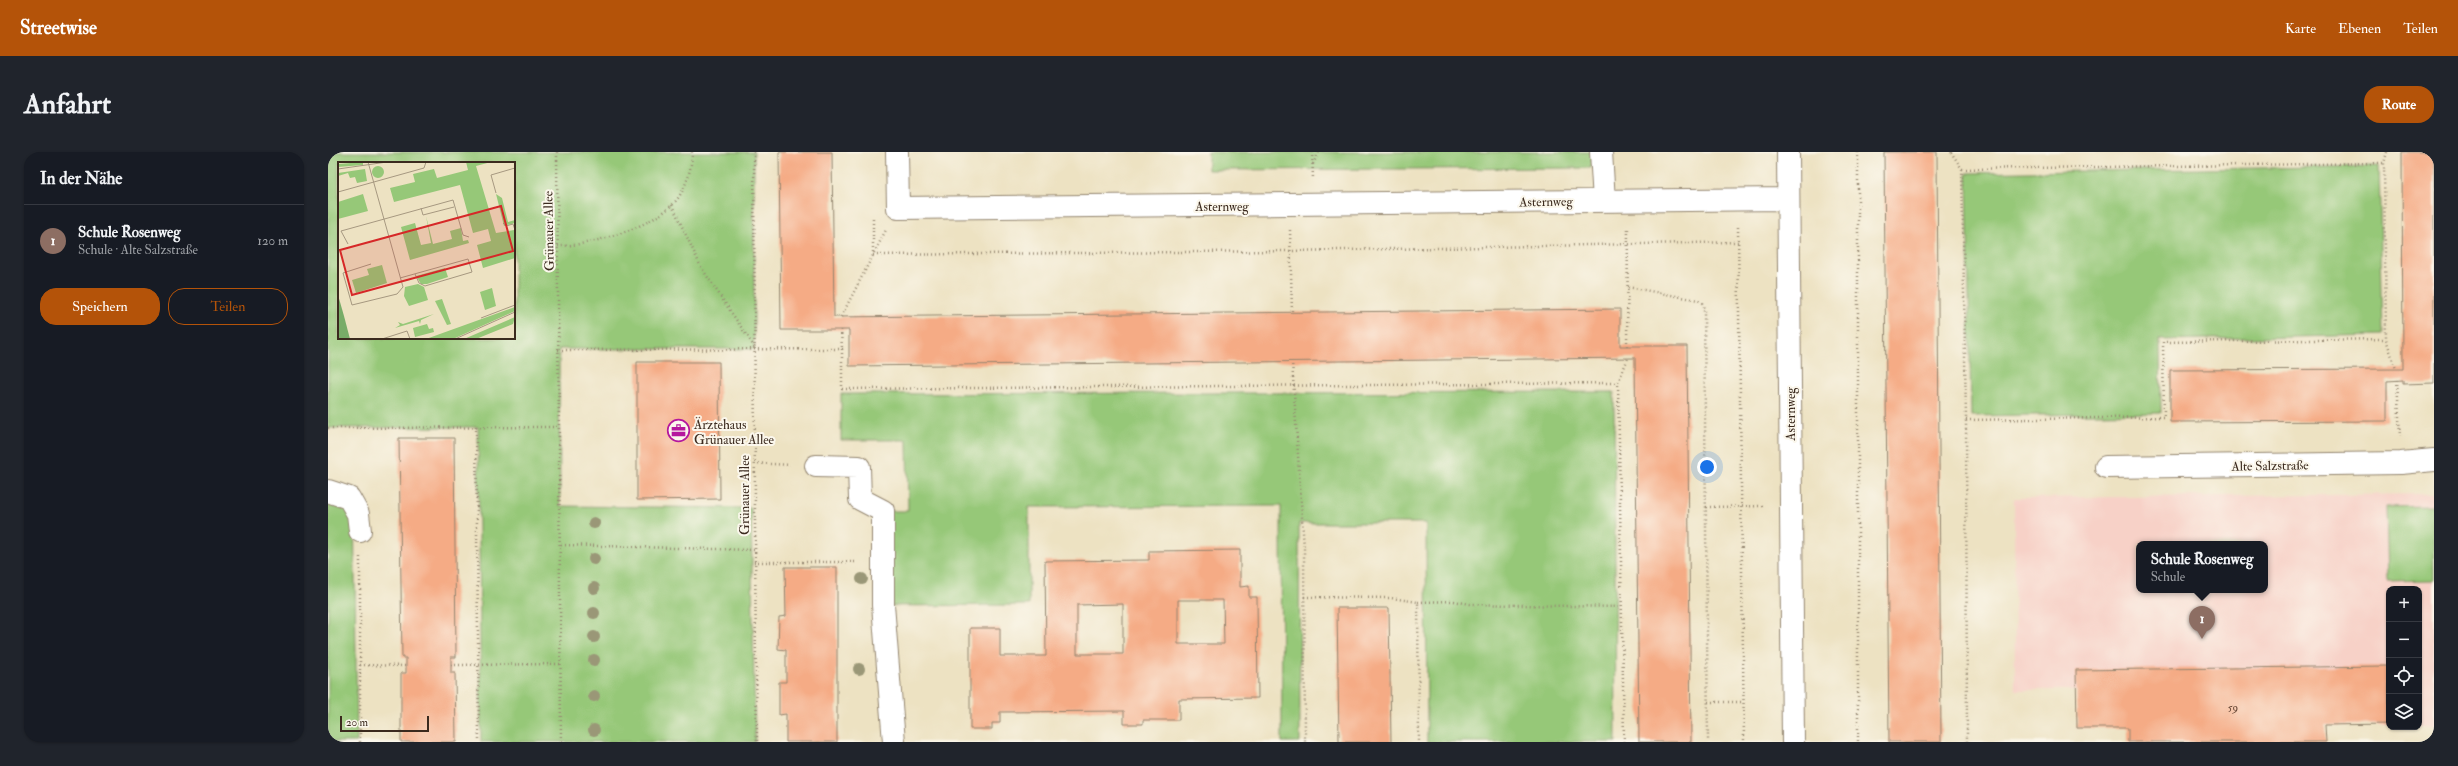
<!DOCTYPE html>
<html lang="de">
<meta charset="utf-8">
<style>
body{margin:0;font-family:"IM FELL Double Pica",serif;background:#20242c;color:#f1f3f6}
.controls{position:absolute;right:12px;bottom:12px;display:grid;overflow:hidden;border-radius:8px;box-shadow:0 1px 3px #0004}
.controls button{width:36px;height:36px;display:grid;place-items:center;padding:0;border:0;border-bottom:1px solid #363941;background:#171b24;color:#f1f3f6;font:20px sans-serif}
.scale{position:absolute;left:12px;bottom:10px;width:89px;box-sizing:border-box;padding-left:4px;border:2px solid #3b2a1e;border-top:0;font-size:11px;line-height:14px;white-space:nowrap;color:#3b2a1e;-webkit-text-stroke:3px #fbf7ec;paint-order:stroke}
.you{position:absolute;left:1379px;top:315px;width:14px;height:14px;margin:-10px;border:3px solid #fff;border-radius:50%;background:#1a73e8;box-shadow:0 0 0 6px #1a73e833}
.badge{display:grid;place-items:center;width:26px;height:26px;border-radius:50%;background:#b45309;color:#fff;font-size:13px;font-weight:700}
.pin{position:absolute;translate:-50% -33px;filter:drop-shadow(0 1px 2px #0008)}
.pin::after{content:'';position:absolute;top:21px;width:14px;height:12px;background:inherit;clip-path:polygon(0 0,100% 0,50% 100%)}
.popup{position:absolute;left:1808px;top:389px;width:132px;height:52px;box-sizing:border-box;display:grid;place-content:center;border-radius:8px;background:#171b24;filter:drop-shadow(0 1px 3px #0005);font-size:13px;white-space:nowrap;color:#9ea1a6}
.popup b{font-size:15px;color:#f1f3f6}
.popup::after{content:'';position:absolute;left:50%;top:100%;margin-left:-8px;border:8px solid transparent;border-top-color:#171b24}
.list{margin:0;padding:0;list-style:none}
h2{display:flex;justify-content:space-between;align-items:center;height:52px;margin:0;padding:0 16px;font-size:17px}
h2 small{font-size:13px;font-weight:400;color:#9ea1a6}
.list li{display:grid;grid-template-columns:26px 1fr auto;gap:12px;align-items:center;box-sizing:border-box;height:72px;padding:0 16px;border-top:1px solid #363941}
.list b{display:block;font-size:15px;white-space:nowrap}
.list p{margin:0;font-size:13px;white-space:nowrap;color:#9ea1a6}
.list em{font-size:13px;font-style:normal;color:#9ea1a6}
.actions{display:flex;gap:8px;padding:12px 16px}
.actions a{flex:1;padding:9px 0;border:1px solid #b45309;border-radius:16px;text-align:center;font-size:14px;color:#b45309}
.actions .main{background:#b45309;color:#fff}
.icon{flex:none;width:22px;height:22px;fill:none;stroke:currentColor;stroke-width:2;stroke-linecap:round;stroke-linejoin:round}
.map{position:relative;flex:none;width:2106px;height:590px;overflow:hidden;border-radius:16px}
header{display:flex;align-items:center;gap:24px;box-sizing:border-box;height:56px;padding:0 20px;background:#b45309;color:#fff}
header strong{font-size:19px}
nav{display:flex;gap:22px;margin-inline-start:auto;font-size:14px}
.intro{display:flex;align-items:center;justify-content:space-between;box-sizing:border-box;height:96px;padding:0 24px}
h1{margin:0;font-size:28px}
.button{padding:10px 18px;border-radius:16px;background:#b45309;color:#fff;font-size:14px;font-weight:700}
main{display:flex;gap:24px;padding:0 24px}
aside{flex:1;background:#171b24;border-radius:16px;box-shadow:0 1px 3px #0004}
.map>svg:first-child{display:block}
.built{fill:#f7d1c7;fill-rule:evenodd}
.green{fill:#96c878;stroke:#68794b;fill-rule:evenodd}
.building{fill:#f5ab85;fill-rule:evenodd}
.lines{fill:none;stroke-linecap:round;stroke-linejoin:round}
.minor-casing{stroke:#948670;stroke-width:24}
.path{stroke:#948670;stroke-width:2.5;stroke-dasharray:1 3;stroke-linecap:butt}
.minor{stroke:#fff;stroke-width:22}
.tree{fill:#9a9777}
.labels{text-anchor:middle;stroke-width:4;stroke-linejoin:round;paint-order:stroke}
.number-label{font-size:11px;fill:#6a4a38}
.street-label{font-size:13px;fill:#3b2a1e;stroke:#fbf7ec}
.poi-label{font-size:13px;fill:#3b2a1e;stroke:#fbf7ec;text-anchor:start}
.inset-road{fill:none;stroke:#a69880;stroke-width:1}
.view{fill:#d62828;fill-opacity:0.15;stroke:#d62828;stroke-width:2}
.inset-edge{fill:none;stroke:#3b2a1e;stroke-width:2}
</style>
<header>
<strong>Streetwise</strong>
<nav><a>Karte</a><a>Ebenen</a><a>Teilen</a></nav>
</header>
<div class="intro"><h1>Anfahrt</h1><a class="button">Route</a></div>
<main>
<aside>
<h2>In der Nähe<small></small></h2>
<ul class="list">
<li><span class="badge" style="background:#8d6e63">1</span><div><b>Schule Rosenweg</b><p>Schule · Alte Salzstraße</p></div><em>120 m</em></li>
</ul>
<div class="actions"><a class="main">Speichern</a><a>Teilen</a></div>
</aside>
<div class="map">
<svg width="2106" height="590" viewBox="0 0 2106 590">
<rect width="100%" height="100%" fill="#fbf7ec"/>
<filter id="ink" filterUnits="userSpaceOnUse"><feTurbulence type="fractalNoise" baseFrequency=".025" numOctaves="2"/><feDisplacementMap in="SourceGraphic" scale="8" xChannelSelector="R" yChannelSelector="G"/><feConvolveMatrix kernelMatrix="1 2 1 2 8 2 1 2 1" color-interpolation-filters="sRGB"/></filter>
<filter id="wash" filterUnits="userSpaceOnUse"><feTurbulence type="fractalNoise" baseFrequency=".012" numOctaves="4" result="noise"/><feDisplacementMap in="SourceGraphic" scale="16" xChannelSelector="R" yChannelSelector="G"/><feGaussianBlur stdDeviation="0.9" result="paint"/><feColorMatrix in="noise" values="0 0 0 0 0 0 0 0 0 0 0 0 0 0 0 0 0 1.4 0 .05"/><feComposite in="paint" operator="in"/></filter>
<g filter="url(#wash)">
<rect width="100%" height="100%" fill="#ede2c2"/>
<!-- built -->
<path class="built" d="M2106 342V573H2091V437H2061V573L1749 576 1748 538H1687L1686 346ZM1811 392H1937V438H1811Z"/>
<!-- green -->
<path class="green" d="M0 0H426V197H231L232 354 423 356 427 590H153L150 275 0 276ZM11 11H186V186H11Z
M880 0H1264L1263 16 880 18Z
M2051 14 2055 183 1832 188 1833 261 1643 264 1639 21Z
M1286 240 1288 590H1099L1098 371H971L972 590H954L953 354 701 355V453L555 454V359H580L579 288H513V242Z
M0 341H26L29 590H0Z
M2105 354 2106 428 2060 429 2058 355Z"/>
<g id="blocks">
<!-- building -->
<path class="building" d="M451 0H504L506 165 1292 157V194H1359L1363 590H1311L1307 206 521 214V178H453Z
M1556 0H1609L1613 590H1561Z
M2074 0H2106V231L2075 232V228L2059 229V269L1842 270V218L2075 217Z
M309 210H391L392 347 309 348Z
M71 286H126L128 505H123V521H127L128 590H73V521H78V506H74Z
M912 398V435L921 434V445H929L930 546 851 547V568H815V572H796V559L672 560V571H664V577H642V476H672V504H718L717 409 821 408V399ZM850 448H895L896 492H850ZM795 452V502H749V453Z
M457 415H509V590H458V562L451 563V530H458V498L450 497 451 465 458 464Z
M1009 456H1061L1063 590H1011Z
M2061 514V572L1997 573 1998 590H1800V576H1749L1748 518Z"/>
</g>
</g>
<g filter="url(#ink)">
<use href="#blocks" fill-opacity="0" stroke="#948670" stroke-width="1"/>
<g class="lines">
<defs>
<path id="minor" d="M569 0 570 56 1460 47
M1273 0 1276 49
M1460 0 1465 590
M488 314 531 315 532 347 555 359V453L566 590
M1778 315 2073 311 2106 308
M0 339 21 346 30 362 32 379"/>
</defs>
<!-- minor casing -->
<use href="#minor" class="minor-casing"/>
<!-- path -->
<path class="path" d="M229 0 233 590
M426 0C427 197 426 393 429 590
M984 0 985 26
M1530 0V590
M1623 0 1634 17 1638 268 1639 590
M2059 0 2056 11 2058 187 2068 217
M985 12 991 0
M1634 17 2056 11
M344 53 373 115 427 196
M545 67V103L962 99 1411 90
M1410 75 1416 590
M962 78 964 160
M230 94C262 94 321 76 344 53 357 41 364 17 364 0
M1300 135 1370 148 1374 151 1376 157 1380 590
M513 165 558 78
M513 178 514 197
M1299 194 1300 75
M230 198 514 197V237L1290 231
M964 209 976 396 977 590
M2069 228 2072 284
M1638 268 1836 265 1835 190 2058 187
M148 274 151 590
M0 276 231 275
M426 311 462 313
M1378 355 1437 354
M233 393 426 398
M32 405V590
M426 410H529
M976 445 1063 446 1090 450 1091 590
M1090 450 1126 449 1142 452 1293 455
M32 513 78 514
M123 513 233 512
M1380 550H1415
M1296 590 1290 231 1300 206"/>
<!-- minor -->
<use href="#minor" class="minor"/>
</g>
<!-- trees -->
<g class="tree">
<circle cx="266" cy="371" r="6"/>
<circle cx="266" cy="407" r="6"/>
<circle cx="534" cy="427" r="6"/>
<circle cx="266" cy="436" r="6"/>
<circle cx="266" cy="461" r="6"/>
<circle cx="266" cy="485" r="6"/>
<circle cx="266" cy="508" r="6"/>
<circle cx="531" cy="517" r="6"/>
<circle cx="266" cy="544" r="6"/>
<circle cx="266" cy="578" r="6"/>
</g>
</g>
<!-- icons -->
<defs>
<symbol id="office-ring" viewBox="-11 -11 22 22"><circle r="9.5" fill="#fbf7ec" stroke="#b5179e" stroke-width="1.5"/><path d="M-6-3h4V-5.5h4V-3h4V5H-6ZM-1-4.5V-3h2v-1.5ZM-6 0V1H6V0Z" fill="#b5179e"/></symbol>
</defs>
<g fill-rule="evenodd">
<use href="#office-ring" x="338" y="266" width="25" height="25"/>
</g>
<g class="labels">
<!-- number labels -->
<g class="number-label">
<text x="1905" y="559">59</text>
</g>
<!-- street labels -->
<g class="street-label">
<text transform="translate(1218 49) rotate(-1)" y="5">Asternweg</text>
<text x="894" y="59">Asternweg</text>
<text transform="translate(220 79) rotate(-91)" y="5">Grünauer Allee</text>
<text transform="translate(1462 262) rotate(-90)" y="5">Asternweg</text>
<text transform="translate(1942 313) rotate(-1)" y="5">Alte Salzstraße</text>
<text transform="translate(416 343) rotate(-90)" y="5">Grünauer Allee</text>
</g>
<!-- poi labels -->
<g class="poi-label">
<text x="366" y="277">Ärztehaus<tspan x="366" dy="15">Grünauer Allee</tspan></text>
</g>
</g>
<!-- overview -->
<g transform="translate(10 10)">
<rect width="177" height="177" fill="#ede2c2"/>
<path d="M25 0V3L0 5V2ZM128 0H153L138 4 158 71 176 68 177 96 145 106 139 83 153 79 150 67 135 71 122 23 56 40 52 26 77 20 75 12 96 7 99 16 130 8ZM34 10a6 6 0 1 1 12 0a6 6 0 1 1-12 0ZM27 7 29 19 19 21 17 15 12 16 10 11 0 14V11ZM25 32 30 49 0 57V40ZM158 32 164 36 170 60 177 58V61L166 64ZM88 54 95 82 114 77 112 69 123 66 125 79 130 78 131 81 72 98 63 65 77 61 83 83 93 81ZM44 103 49 121 18 131 14 118 31 113 29 107ZM107 106 110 115 89 122H83L78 114ZM80 122 86 125 90 138 71 144 66 134 67 125ZM154 126 158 144 147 148 142 130ZM104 137 113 162 109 163 97 139ZM177 145V149L115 177H88ZM96 152 83 158 82 162 81 159 57 166 62 163 60 160 65 162ZM177 155 175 162 138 177H126ZM89 162 91 167 95 166 96 170 77 175 75 166Z" fill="#96c878"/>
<path d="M0 133 6 154 12 177H0Z" fill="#78ac68"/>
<path class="inset-road" d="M30 0 65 125 59 132 14 143 5 111 33 102M0 7 49 0M0 30 86 6 88 0M158 31 153 13 177 6M83 46 85 53 116 45M165 61 168 64 175 62 177 68M10 82 3 69 115 38 125 73 131 75M62 116 130 97 134 110 87 124 81 121 77 112M143 156 177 143M44 177 69 169 72 177M117 177 177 150"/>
<path class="view" d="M163 44 175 89 14 133 2 88Z"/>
<rect width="177" height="177" class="inset-edge"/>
</g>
</svg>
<div class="controls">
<button>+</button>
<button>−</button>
<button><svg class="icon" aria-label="locate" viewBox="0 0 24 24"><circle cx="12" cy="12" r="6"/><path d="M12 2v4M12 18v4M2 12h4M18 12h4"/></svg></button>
<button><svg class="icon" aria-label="layers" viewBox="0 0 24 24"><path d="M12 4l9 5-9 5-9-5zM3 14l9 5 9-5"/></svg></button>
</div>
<div class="scale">20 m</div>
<div class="you"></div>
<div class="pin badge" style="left:1874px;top:487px;background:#8d6e63">1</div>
<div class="popup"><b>Schule Rosenweg</b>Schule</div>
</div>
</main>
